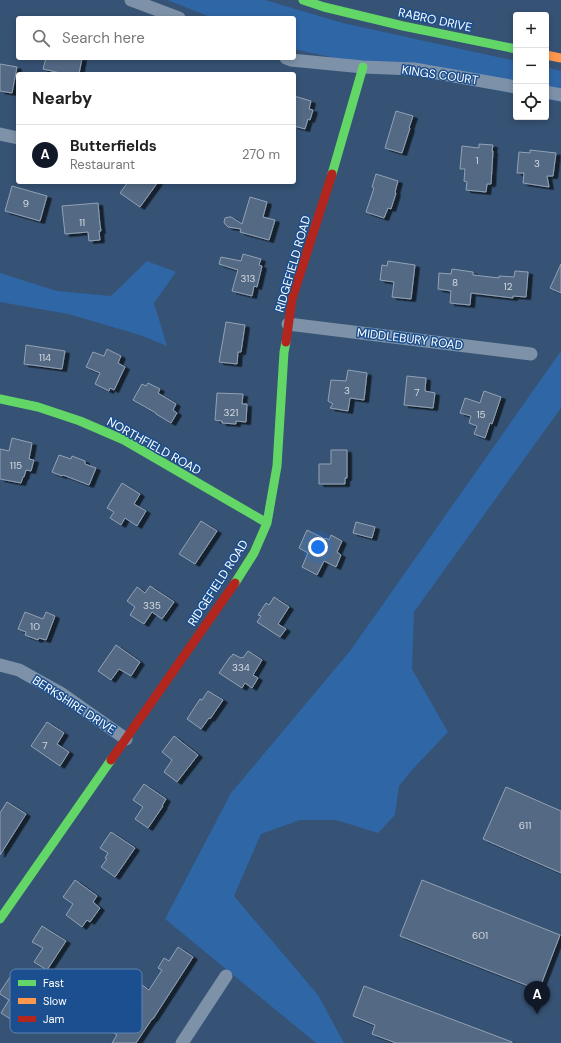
<!DOCTYPE html>
<meta charset="utf-8">
<style>
body{margin:0;font-family:"DM Sans",sans-serif;background:#f2f2f2;color:#222}
.controls{position:absolute;right:12px;top:12px;display:grid;overflow:hidden;border-radius:4px;box-shadow:0 2px 6px #0003}
.controls button{width:36px;height:36px;display:grid;place-items:center;padding:0;border:0;border-bottom:1px solid #e0e0e0;background:#fff;color:#222;font:20px sans-serif}
.you{position:absolute;left:318px;top:547px;width:14px;height:14px;margin:-10px;border:3px solid #fff;border-radius:50%;background:#1a73e8;box-shadow:0 0 0 6px #1a73e833}
.badge{display:grid;place-items:center;width:26px;height:26px;border-radius:50%;background:#111827;color:#fff;font-size:13px;font-weight:700}
.pin{position:absolute;translate:-50% -33px;filter:drop-shadow(0 1px 2px #0008)}
.pin::after{content:'';position:absolute;top:21px;width:14px;height:12px;background:inherit;clip-path:polygon(0 0,100% 0,50% 100%)}
.list{margin:0;padding:0;list-style:none}
h2{display:flex;justify-content:space-between;align-items:center;height:52px;margin:0;padding:0 16px;font-size:17px}
h2 small{font-size:13px;font-weight:400;color:#767676}
.list li{display:grid;grid-template-columns:26px 1fr auto;gap:12px;align-items:center;box-sizing:border-box;height:60px;padding:0 16px;border-top:1px solid #e0e0e0}
.list b{display:block;font-size:15px;white-space:nowrap}
.list p{margin:0;font-size:13px;white-space:nowrap;color:#767676}
.list em{font-size:13px;font-style:normal;color:#767676}
.icon{flex:none;width:22px;height:22px;fill:none;stroke:currentColor;stroke-width:2;stroke-linecap:round;stroke-linejoin:round}
.map{position:relative;flex:none;width:561px;height:1043px;overflow:hidden}
.search{position:absolute;background:#fff;box-shadow:0 2px 6px #0003;left:16px;top:16px;width:280px;height:44px;display:flex;align-items:center;gap:10px;box-sizing:border-box;padding:0 14px;border-radius:4px;color:#767676;font-size:15px}
.panel{position:absolute;background:#fff;box-shadow:0 2px 6px #0003;left:16px;top:72px;width:280px;height:112px;border-radius:4px}
.map>svg:first-child{display:block}
.green{fill:#2f66a5}
.building{fill:#526984;stroke:#92a2b6;filter:url(#shadow)}
.lines{fill:none;stroke-linecap:round;stroke-linejoin:round}
.street{stroke:#7d92a8;stroke-width:13}
.fast{stroke:#63d668;stroke-width:9}
.slow{stroke:#ff974d;stroke-width:9}
.jam{stroke:#b3261e;stroke-width:9}
.labels{text-anchor:middle;stroke-width:3;stroke-linejoin:round;paint-order:stroke}
.number-label{font-size:10px;fill:#d4dae0}
.street-label{font-size:12px;fill:#fff;stroke:#1b4f8f}
.key{fill:#1b4f8f;stroke:#5f84b1;stroke-width:1}
.key-label{font-size:11px;fill:#fff}
</style>
<div class="map">
<svg width="561" height="1043" viewBox="0 0 561 1043">
<defs>
<filter id="shadow"><feDropShadow dx="4.5" dy="2.5" stdDeviation="0" flood-color="#0009"/></filter>
</defs>
<rect width="100%" height="100%" fill="#365274"/>
<!-- green -->
<path class="green" d="M167 0H265L343 23 516 61V94L380 68 294 49V18H213Z
M546 67 561 71V102L546 99Z
M147 261 176 272 154 303 167 346 140 335 68 314 0 302V273L57 291 111 296Z
M561 351V408L414 612 412 669 448 732 412 770 399 786 395 815 378 833 336 820H300L261 834 234 896 318 995 344 1043H316L165 919 231 793 350 651Z"/>
<!-- building -->
<path class="building" d="M46 58H82L79 74H65L43 69Z
M0 64 17 67 12 93 0 91Z
M294 96 311 101 309 109 313 110 310 120 308 119 305 129 294 126Z
M396 111 413 116 409 128H410L402 153 385 148Z
M479 144 493 145 492 151H493L491 184H487L486 192 466 190 467 182 464 181 465 169H460L462 146 479 148Z
M530 150 556 153 553 176H547L549 187 523 183 524 173H517L519 152 530 153Z
M376 174 398 181 395 192 396 193 391 209 388 208 384 218 366 212 374 188 372 187Z
M128 182H158L140 207 120 193Z
M12 186 47 196 40 221 5 211Z
M250 197 267 202 263 217 275 220 269 240 240 232 241 229 228 227 225 224 224 222 225 218 229 217H231L242 224Z
M98 203 100 225 101 231H99L100 240 89 241 88 232 65 234 62 206Z
M243 254 261 259 259 265 262 266 257 287 254 286 252 296 232 291 238 270 219 264 221 257 241 261Z
M388 261 415 265 411 299 392 297 394 282 380 280 382 265 387 266Z
M561 264V293L550 288Z
M452 269 473 272V275L499 278V276L514 277 515 271 528 272 526 297 513 296V298L471 293 470 305 450 303 451 291 438 289 439 273 451 274Z
M226 322 245 325 241 352H238L237 364 219 362Z
M26 345 65 351 62 369 24 364Z
M107 349 121 356 118 363 125 367 114 390 110 388 109 391 95 384 100 373 86 367 93 352 104 356Z
M348 370 367 373 364 400 350 398 348 411 330 408 333 404 328 401 331 380 346 381Z
M407 376 426 378 425 391 435 393 433 408 404 405Z
M148 383 160 389 158 393 176 404 173 410 177 413 171 423 156 414V413L133 400 142 384 146 386Z
M484 391 501 397 492 424 490 423 485 438 474 434 477 426 469 423 471 416 460 413 465 398 480 403Z
M217 393 243 394 242 404H247L246 422 236 421V424L222 423V421L215 420Z
M12 438 32 443 29 459 34 460 31 471 26 470 24 477H23L21 483 0 479V449L9 451Z
M331 450H347V478H345V484H319V464H331Z
M59 455 71 459 72 456 85 461V464L96 468 89 485 63 475 62 476 52 472Z
M122 483 140 494 134 504 146 511 137 526 125 518 121 525 110 518 114 512 107 508Z
M201 521 217 531 195 564 179 554Z
M356 522 375 527 372 538 353 533Z
M307 530 325 539 326 538 329 540 331 535 342 541 337 552 341 555 336 567 324 561 317 575 302 567 308 553 299 548Z
M150 586 174 602 162 619 152 612 144 624 130 615 135 607 127 601 137 587 145 593Z
M274 597 289 607 278 624 286 629 280 637 257 622 261 616 258 615 266 603 269 605Z
M25 612 43 619 46 612 55 616 46 640 39 638 38 640 25 635 26 632 18 629Z
M116 645 140 662 131 676 119 669 111 680 98 671Z
M248 651 262 660 253 675 258 678 252 688 245 683 242 688 219 673 230 657H231L233 654 241 658 242 657 243 658Z
M208 691 223 700 210 719 209 718 201 729 187 719 200 699 202 700Z
M47 722 64 733 57 744 69 752 60 766 31 746Z
M174 736 198 755 177 782 164 772 172 760 162 752Z
M144 784 166 799 162 806H163L148 828 135 819 143 807 133 800Z
M506 787 561 811V873L483 839Z
M7 802 26 814 0 855V813Z
M111 832 135 848 115 877 101 867 107 859 105 858 108 853 100 848Z
M75 880 97 896 93 902 100 908 90 922 87 920 82 927 66 915 73 904 63 897Z
M422 880 560 935 539 990 400 936Z
M42 926 66 941 47 970 34 962 43 948 32 942Z
M178 947 193 957 153 1019H152L136 1043H112L117 1035 108 1029 115 1019 124 1024 142 1000 135 995 142 985 149 990 162 970 158 968 164 958 169 961Z
M10 977 35 993 29 1001H45L51 1005 52 1012 47 1020 39 1021 37 1020 25 1024 17 1019 15 1022 1 1013 9 1000 0 994V992Z
M364 986 512 1042V1043H396L372 1034 375 1025 353 1016Z"/>
<g class="lines">
<!-- street -->
<path class="street" d="M131 0 179 18
M286 58 291 60 363 67 414 69 516 87
M546 92 561 95
M0 134 18 138
M288 324 531 354
M0 665 19 670 62 694 126 739
M182 1043 226 976"/>
<!-- fast -->
<path class="fast" d="M303 0 324 7 403 26 516 49
M332 174 363 67
M0 399 38 407 80 421 124 440 267 523
M235 583 254 553 267 523 277 466 284 352 286 342
M0 919 111 760"/>
<!-- slow -->
<path class="slow" d="M546 55 561 58"/>
<!-- jam -->
<path class="jam" d="M286 342 292 299 332 174
M111 760 235 583"/>
</g>
<g class="labels">
<!-- number labels -->
<g class="number-label">
<text x="477" y="164">1</text>
<text x="537" y="167">3</text>
<text x="26" y="207">9</text>
<text x="82" y="226">11</text>
<text x="248" y="282">313</text>
<text x="455" y="286">8</text>
<text x="508" y="290">12</text>
<text x="45" y="361">114</text>
<text x="347" y="394">3</text>
<text x="417" y="396">7</text>
<text x="231" y="416">321</text>
<text x="481" y="418">15</text>
<text x="16" y="469">115</text>
<text x="152" y="609">335</text>
<text x="35" y="630">10</text>
<text x="241" y="671">334</text>
<text x="45" y="749">7</text>
<text x="525" y="829">611</text>
<text x="480" y="939">601</text>
</g>
<!-- street labels -->
<g class="street-label">
<text transform="translate(435 20) rotate(12)" y="4">RABRO DRIVE</text>
<text transform="translate(440 75) rotate(8)" y="4">KINGS COURT</text>
<text transform="translate(293 264) rotate(-74)" y="4">RIDGEFIELD ROAD</text>
<text transform="translate(410 339) rotate(7)" y="4">MIDDLEBURY ROAD</text>
<text transform="translate(154 446) rotate(29)" y="4">NORTHFIELD ROAD</text>
<text transform="translate(218 583) rotate(-57)" y="4">RIDGEFIELD ROAD</text>
<text transform="translate(74 705) rotate(33)" y="4">BERKSHIRE DRIVE</text>
</g>
</g>
<!-- legend -->
<rect x="10" y="969" width="132" height="64" rx="6" class="key"/>
<rect x="18" y="980" width="18" height="6" fill="#63d668"/>
<rect x="18" y="998" width="18" height="6" fill="#ff974d"/>
<rect x="18" y="1016" width="18" height="6" fill="#b3261e"/>
<g class="key-label">
<text x="43" y="987">Fast</text>
<text x="43" y="1005">Slow</text>
<text x="43" y="1023">Jam</text>
</g>
</svg>
<div class="controls">
<button>+</button>
<button>−</button>
<button><svg class="icon" aria-label="locate" viewBox="0 0 24 24"><circle cx="12" cy="12" r="6"/><path d="M12 2v4M12 18v4M2 12h4M18 12h4"/></svg></button>
</div>
<div class="you"></div>
<div class="pin badge" style="left:537px;top:1014px">A</div>
<div class="search"><svg class="icon" aria-label="search" viewBox="0 0 24 24"><circle cx="10" cy="10" r="6"/><path d="M15 15l6 6"/></svg>Search here</div>
<section class="panel">
<h2>Nearby<small></small></h2>
<ul class="list">
<li><span class="badge">A</span><div><b>Butterfields</b><p>Restaurant</p></div><em>270 m</em></li>
</ul>
</section>
</div>
